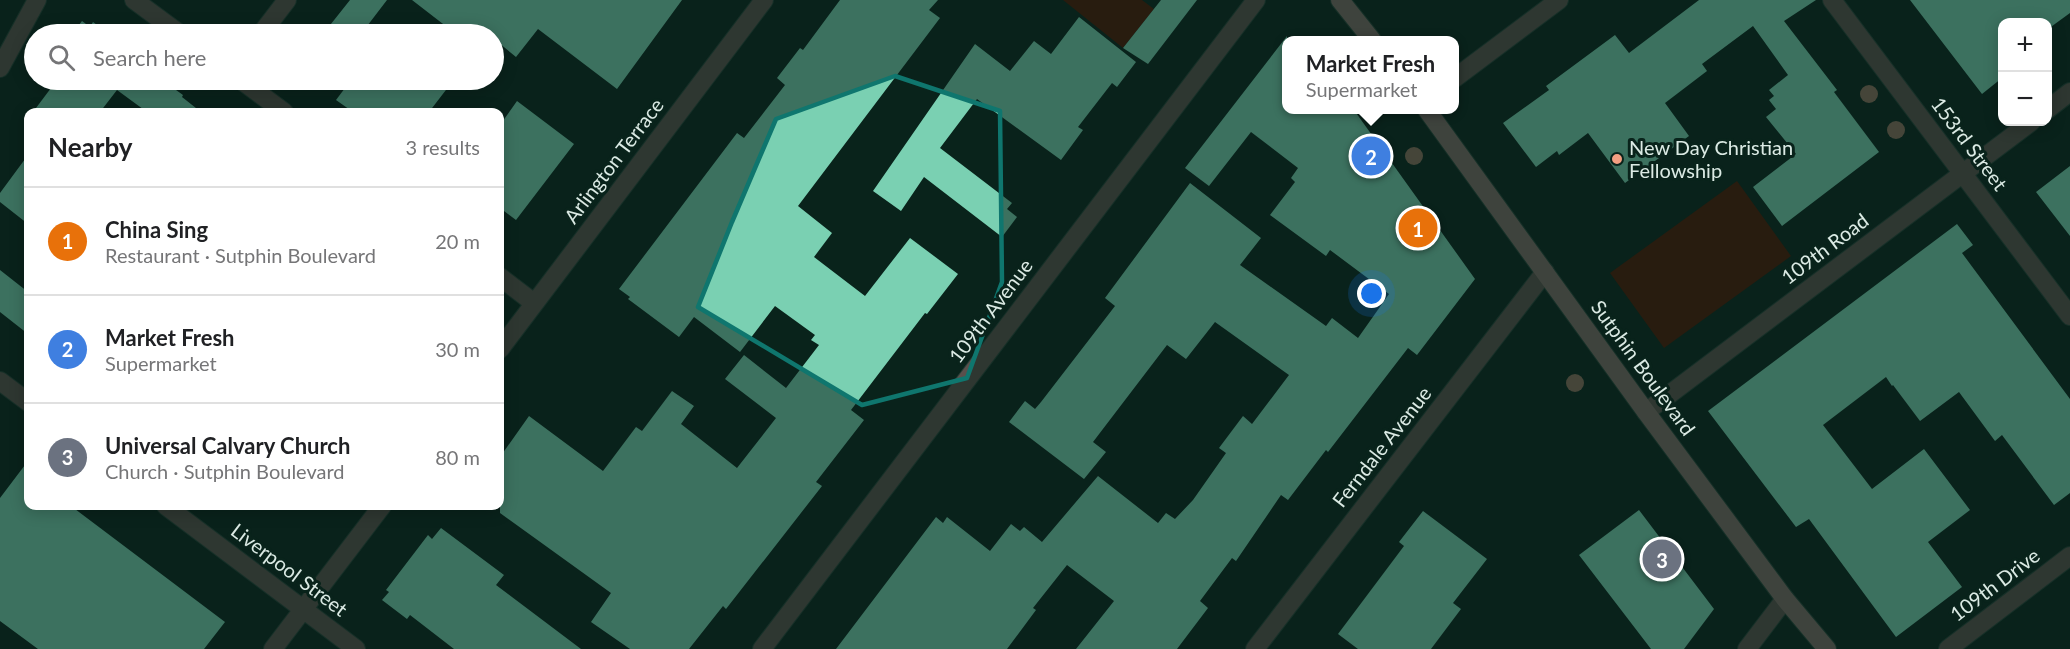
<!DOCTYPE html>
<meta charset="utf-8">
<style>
body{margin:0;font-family:Lato,sans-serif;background:#f2f2f2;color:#202124}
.controls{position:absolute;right:18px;top:18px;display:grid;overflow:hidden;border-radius:12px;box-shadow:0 3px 15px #0003}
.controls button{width:54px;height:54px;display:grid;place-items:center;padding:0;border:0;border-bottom:2px solid #e0e0e0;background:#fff;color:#202124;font:30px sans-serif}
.you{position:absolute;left:1372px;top:294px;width:21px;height:21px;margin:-15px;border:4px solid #fff;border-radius:50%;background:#1a73e8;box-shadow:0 0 0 9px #1a73e833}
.badge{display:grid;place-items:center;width:39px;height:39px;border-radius:50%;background:#ea580c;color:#fff;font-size:20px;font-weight:700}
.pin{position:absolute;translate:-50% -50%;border:3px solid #fff;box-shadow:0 2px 6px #0006}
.popup{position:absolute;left:1282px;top:36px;width:177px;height:78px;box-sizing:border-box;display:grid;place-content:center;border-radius:12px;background:#fff;filter:drop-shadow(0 2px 4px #0005);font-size:20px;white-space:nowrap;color:#757577}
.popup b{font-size:22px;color:#202124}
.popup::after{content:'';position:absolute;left:50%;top:100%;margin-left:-12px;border:12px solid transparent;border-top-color:#fff}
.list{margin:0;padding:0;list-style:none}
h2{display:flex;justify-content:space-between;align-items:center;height:78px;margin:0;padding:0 24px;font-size:26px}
h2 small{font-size:20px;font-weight:400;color:#757577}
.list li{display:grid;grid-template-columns:39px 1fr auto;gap:18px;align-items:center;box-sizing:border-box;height:108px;padding:0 24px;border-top:2px solid #e0e0e0}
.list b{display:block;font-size:22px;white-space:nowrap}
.list p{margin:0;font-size:20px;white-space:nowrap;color:#757577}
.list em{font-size:20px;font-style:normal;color:#757577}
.icon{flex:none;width:33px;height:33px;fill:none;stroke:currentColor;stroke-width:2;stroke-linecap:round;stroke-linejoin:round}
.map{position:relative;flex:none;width:2070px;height:649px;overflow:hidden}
.search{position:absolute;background:#fff;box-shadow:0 3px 15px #0003;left:24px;top:24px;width:480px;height:66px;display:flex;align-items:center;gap:15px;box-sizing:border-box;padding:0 21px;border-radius:33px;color:#757577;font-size:22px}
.panel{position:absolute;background:#fff;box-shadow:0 3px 15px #0003;left:24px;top:108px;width:480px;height:402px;border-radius:12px}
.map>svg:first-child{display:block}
.green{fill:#4e1400}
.building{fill:#7ad0b2}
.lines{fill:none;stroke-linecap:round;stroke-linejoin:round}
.minor-casing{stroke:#263f37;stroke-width:20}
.secondary-casing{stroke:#263f37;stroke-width:20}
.minor{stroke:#5b504c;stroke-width:18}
.secondary{stroke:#7e6c66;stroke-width:18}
.tree{fill:#8f6f5d}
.marked{fill:none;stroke:#0f766e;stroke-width:4.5;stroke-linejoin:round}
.poi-dot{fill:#f39f82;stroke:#09231b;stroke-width:2}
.labels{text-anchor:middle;stroke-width:6;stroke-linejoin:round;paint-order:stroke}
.street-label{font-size:20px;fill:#dbeae4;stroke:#09231b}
.poi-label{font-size:20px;fill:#dbeae4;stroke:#09231b;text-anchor:start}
</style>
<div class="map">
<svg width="2070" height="649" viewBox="0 0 2070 649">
<rect width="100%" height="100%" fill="#09231b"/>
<!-- green -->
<path class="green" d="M1063 0H1142L1154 9 1123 48Z
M1737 181 1791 256 1664 348 1610 273Z"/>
<!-- building -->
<path class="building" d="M350 0H387L361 34H323Z
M412 0H682L617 89 538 29 516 57 494 39V34H456Z
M840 0H938L929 10 940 18 798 206 832 233 814 257 865 296 910 238 958 274 927 314 925 313 851 410 864 420 816 482 822 486 726 609 723 606 689 649H630L591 622 611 593 500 513V457L529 416 603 471 636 427 642 431 672 391 694 406 681 424 737 468 776 418 725 379 744 355 786 388 819 345 811 340 815 335 775 306 740 352 694 317 679 337 628 299 630 297 619 289 737 133 744 138 785 85 777 78 800 48 803 50Z
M1161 0H1197L1148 64 1123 48Z
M1699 0H1816L1784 21 1837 90 1834 92 1879 152 1782 226 1753 187 1796 154 1766 117 1776 109 1769 100 1774 96 1769 90 1788 75 1753 26 1702 64 1707 71 1665 103 1689 136 1625 183 1588 133 1559 155 1557 151 1536 167 1503 123 1549 90 1546 86 1615 35 1629 53Z
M1910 0H2070V13L2048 29V22H2002V78L1982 94Z
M1079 17 1136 62 1117 87 1112 83 1078 127 1083 130 1061 160 977 99 940 148 1012 203 1007 209 1017 217 1002 237 924 177 901 211 873 191 975 44 1010 71 1034 41 1051 54Z
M82 21 90 27 93 22 109 34H72Z
M1287 36V110H1354L1475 279 1417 355 1408 348 1328 452 1326 450 1288 500 1281 495 1236 561 1232 558 1200 601 1208 608 1177 649H1076L1114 601 1067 565 1033 608 1036 610 1007 649H836L936 517 943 523 947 517 990 551 1011 524 1020 531 1024 527 1042 542 1098 476 1158 523 1166 513 1175 519 1193 500 1226 453 1219 448 1243 416 1252 424 1289 375 1215 322 1186 359 1167 345 1093 442 1106 452 1084 479 1009 422 1025 401 1035 409 1041 402 1115 306 1105 298 1190 183 1261 238 1240 265 1326 326 1332 318 1358 338 1389 294 1330 250 1326 256 1270 215 1295 182 1291 178 1298 168 1251 132 1209 186 1185 168Z
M48 80H162L183 95 182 97 201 112H147L117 90 100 112H33L54 84Z
M351 80H440L449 86 429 112H353L336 100Z
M517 101 574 144 516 220 500 208V125Z
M28 155V224L0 202V193Z
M2070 166V236L2036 192Z
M1957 224 1973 245 1962 253 2070 399V493L2054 505 2002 435 1995 441 1959 392 1920 421 1893 385 1892 386 1886 377 1823 425 1872 489 1924 449 1970 510 1928 542 1962 587 1896 637 1809 519 1796 527 1708 411Z
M0 270 28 292V334L0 312Z
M28 461V506H71L225 622 204 649H38L0 621V498Z
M1639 510 1714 609 1684 649H1651L1579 555Z
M1423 511 1487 559 1453 603 1461 609 1431 649H1358L1338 634 1404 546 1399 542Z
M441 528 504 575 496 585 581 649H454L410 615 407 619 382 600 389 592 386 590 428 535 432 539Z"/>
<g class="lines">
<defs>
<path id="minor" d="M134 0 180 34
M1832 0 2070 316
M261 34 287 0
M0 68 37 0
M1455 78 1559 0
M241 80 284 112
M2048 109 2070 92
M500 277 534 303
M500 349 764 0
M0 381 28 402
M1646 412 2031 122
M166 506 356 649
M273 649 382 506
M762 649 1256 0
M1255 649 1545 272
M1747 649 1785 599
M1948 649 2070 556"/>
<path id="secondary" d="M1340 0 1372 40
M1427 110 1646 412 1785 599 1827 649"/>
</defs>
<!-- minor casing -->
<use href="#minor" class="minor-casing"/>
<!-- secondary casing -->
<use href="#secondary" class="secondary-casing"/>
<!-- minor -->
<use href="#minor" class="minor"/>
<!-- secondary -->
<use href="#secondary" class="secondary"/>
</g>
<!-- trees -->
<g class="tree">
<circle cx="1869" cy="94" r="9"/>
<circle cx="1896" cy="130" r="9"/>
<circle cx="1414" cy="156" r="9"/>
<circle cx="1575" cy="383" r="9"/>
</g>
<!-- marked area -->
<path d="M0 0H2070V649H0ZM895 76 1000 111 1002 282 967 378 862 405 698 307 732 222 776 119Z" fill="#09231b" fill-opacity=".55" fill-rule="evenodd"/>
<path class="marked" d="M895 76 1000 111 1002 282 967 378 862 405 698 307 732 222 776 119Z"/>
<!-- markers -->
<circle class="poi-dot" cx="1617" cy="159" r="6"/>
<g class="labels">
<!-- street labels -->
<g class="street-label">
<text transform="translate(1969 144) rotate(53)" y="7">153rd Street</text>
<text transform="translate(614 161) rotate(-53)" y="7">Arlington Terrace</text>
<text transform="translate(1825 249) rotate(-37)" y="7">109th Road</text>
<text transform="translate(991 311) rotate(-53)" y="7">109th Avenue</text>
<text transform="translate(1643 368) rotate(54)" y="7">Sutphin Boulevard</text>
<text transform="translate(1382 447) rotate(-52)" y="7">Ferndale Avenue</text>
<text transform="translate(289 570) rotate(37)" y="7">Liverpool Street</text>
<text transform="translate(1995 585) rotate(-37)" y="7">109th Drive</text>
</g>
<!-- poi labels -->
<g class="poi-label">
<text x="1629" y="155">New Day Christian<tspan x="1629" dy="23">Fellowship</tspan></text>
</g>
</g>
</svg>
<div class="controls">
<button>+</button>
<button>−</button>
</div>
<div class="you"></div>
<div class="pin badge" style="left:1418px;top:228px;background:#e8710a">1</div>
<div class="pin badge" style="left:1371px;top:156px;background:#3f7fe0">2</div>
<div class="popup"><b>Market Fresh</b>Supermarket</div>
<div class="pin badge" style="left:1662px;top:559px;background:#6b7280">3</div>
<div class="search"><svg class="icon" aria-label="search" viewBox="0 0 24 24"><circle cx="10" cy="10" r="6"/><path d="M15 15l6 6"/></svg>Search here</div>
<section class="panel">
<h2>Nearby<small>3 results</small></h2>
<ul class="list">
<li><span class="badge" style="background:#e8710a">1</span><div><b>China Sing</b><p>Restaurant · Sutphin Boulevard</p></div><em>20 m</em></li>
<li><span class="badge" style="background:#3f7fe0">2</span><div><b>Market Fresh</b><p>Supermarket</p></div><em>30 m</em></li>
<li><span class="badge" style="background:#6b7280">3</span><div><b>Universal Calvary Church</b><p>Church · Sutphin Boulevard</p></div><em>80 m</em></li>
</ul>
</section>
</div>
